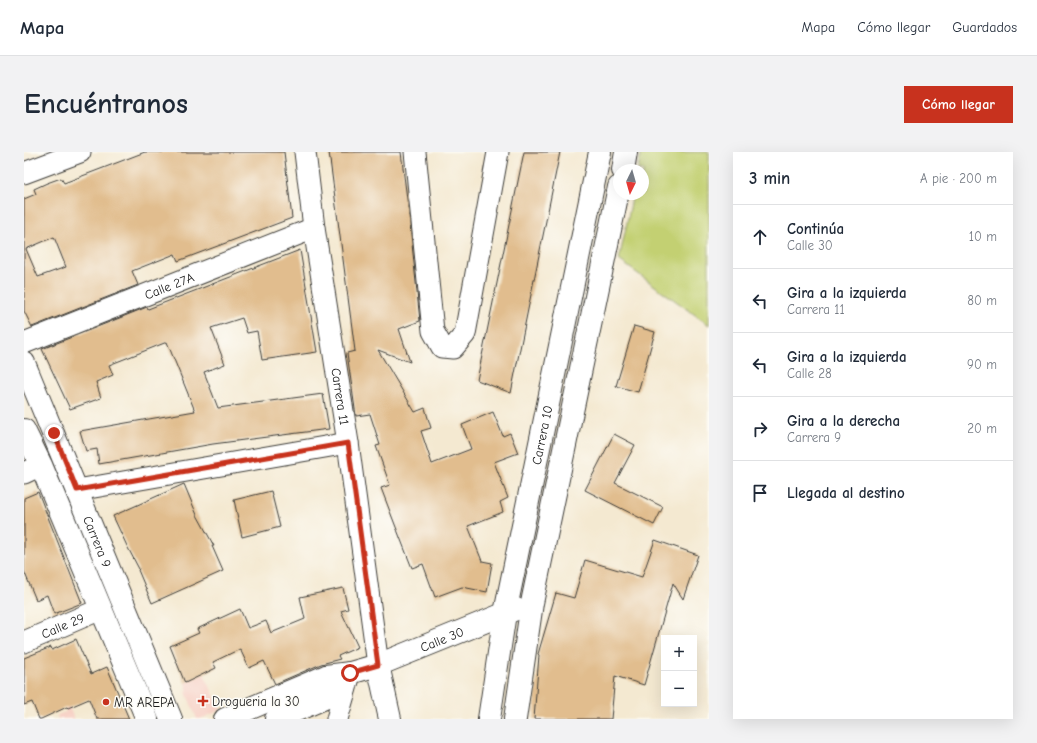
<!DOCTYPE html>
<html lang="es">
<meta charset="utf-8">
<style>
body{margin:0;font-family:"Comic Neue",sans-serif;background:#f2f2f3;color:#1f2937}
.controls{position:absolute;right:12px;bottom:12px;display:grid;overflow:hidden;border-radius:0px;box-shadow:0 4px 16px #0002}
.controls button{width:36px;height:36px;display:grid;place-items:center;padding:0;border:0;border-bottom:1px solid #e0e1e3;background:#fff;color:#1f2937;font:20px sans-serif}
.compass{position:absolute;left:589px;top:12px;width:36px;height:36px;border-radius:50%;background:#fff;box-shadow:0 4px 16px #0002;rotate:185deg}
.stop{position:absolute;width:12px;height:12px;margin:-9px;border:3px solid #c8321e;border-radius:50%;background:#fff}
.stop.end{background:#c8321e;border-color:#fff;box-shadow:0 1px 4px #0008}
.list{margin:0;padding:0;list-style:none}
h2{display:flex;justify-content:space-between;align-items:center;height:52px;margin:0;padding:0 16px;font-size:17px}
h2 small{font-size:13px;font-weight:400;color:#747a83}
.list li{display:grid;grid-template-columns:26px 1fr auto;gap:12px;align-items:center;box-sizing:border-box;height:64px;padding:0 16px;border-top:1px solid #e0e1e3}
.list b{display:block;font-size:15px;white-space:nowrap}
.list p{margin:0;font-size:13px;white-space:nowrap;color:#747a83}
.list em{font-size:13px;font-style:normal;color:#747a83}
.icon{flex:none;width:22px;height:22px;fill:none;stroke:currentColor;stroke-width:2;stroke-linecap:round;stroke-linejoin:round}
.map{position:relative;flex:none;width:685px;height:567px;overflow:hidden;border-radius:0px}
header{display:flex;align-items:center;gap:24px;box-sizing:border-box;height:56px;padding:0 20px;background:#fff;border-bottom:1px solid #e0e1e3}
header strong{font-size:19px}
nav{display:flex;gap:22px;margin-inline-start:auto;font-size:14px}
.intro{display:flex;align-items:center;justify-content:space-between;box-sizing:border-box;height:96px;padding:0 24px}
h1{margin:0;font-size:28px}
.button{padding:10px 18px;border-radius:0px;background:#c8321e;color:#fff;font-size:14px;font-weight:700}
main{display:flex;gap:24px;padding:0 24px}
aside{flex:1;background:#fff;border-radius:0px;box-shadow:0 4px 16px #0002}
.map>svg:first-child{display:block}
.built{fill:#f7d1c6}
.green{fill:#c3d072;stroke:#707647}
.building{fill:#e1bd8e;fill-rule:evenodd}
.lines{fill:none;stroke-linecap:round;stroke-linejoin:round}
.street-casing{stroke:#3c3b37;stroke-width:23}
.secondary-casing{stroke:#3c3b37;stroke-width:24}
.street{stroke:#fff;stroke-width:21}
.secondary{stroke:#fff;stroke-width:22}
.route{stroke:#c8321e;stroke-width:5}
.poi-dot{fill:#c8321e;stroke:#fdfcf7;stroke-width:1.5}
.labels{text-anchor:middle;stroke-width:3;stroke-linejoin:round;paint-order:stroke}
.street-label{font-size:13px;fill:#1c1c1c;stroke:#fdfcf7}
.poi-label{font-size:13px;fill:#1c1c1c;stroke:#fdfcf7;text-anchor:start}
</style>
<header>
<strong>Mapa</strong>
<nav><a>Mapa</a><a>Cómo llegar</a><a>Guardados</a></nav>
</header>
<div class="intro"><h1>Encuéntranos</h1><a class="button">Cómo llegar</a></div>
<main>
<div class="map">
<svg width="685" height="567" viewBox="0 0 685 567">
<rect width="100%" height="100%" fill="#fdfcf7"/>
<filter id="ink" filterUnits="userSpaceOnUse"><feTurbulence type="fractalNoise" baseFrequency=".025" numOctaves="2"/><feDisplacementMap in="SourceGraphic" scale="8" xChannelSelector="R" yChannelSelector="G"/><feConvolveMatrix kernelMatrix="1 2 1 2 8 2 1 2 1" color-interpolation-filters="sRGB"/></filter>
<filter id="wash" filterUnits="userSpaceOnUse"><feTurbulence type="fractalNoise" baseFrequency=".012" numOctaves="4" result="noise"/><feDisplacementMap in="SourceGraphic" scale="16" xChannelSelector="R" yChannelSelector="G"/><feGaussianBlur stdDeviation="0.9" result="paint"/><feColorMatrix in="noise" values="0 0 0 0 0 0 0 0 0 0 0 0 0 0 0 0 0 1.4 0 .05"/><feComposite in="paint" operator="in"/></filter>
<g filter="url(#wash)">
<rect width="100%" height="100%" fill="#f4e9d1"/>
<!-- built -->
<path class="built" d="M180 522 197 558 176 567H173L162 540 164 539 161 531Z
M45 555 50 567H34L33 563 42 560 41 557Z"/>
<!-- green -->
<path class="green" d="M617 0H685V173L595 108 609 42H619V18H614Z"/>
<g id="blocks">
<!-- building -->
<path class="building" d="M121 0H260L268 66 154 109 151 102 108 119 114 133 8 175 0 159V47L12 42 10 37 23 31 37 26 40 31ZM30 85 42 115 14 125 2 97Z
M305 0H377L385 63 396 169 375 177 386 210 354 198 391 260 401 256 407 276 397 279 408 312 447 297 438 273 469 260 479 284 486 281 494 301 470 310 484 346 476 350 479 360 444 374 458 409 468 411 463 440 438 435 411 445 399 412 388 416 370 370 357 336 366 333 352 294 356 293 346 262 332 264 323 201 331 199Z
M500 0H536L487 241 453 228Z
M276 98 293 200 238 208 233 179 223 181 218 166 187 176 201 212 180 220 194 256 299 242 305 277 189 292 75 312 73 297 62 299 56 279 171 259 143 190 85 213 89 223 72 230 77 246 46 257 18 197 123 155 124 157Z
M610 174 631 180 614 240 592 234Z
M590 282 611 293 591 331 639 355 630 373 561 338Z
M160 332 173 363 190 394H188L199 419 128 451 114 418 115 417 103 394 89 364Z
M247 339 256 375 218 385 210 348Z
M14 340 58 451 30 462 23 443 12 448 0 419V346Z
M631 388 674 403 659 447 649 431 620 533 591 524 587 567H510L515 503 514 502 532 441 550 446 561 408 618 425Z
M319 436 324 457 317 459 334 495 314 504 316 507 297 512 251 532 240 509 225 516 216 497 189 510 192 516 161 531 146 494 175 481 173 477 216 457 224 476 242 469 247 481 281 467 276 445Z
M52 487 67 522 83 515 105 567H73L65 547 44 556 43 555 17 567H15L8 550 0 553V506L27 495 28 498Z"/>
</g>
</g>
<g filter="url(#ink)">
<use href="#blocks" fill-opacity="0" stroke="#3c3b37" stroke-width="1"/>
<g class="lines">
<defs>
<g id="street">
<path id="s1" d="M281 0 290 76 324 291 354 513"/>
<path d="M391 0 409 179 418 195 429 196 441 182 474 0"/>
<path d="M0 21 56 0"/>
<path id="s2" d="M0 191 290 76"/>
<path d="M0 321 17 313"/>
<path d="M53 338 324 291"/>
<path id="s3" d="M0 490 77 457"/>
<path d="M313 567 326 522"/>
</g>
<g id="secondary">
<path d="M599 18 602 0"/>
<path id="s4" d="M0 211 147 567"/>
<path d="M0 278 17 313 123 567"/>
<path d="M354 513 366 567"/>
<path id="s5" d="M201 567 302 524 326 521 354 513 492 457"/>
<path d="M252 567 310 542 326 521"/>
<path id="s6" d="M465 567 481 461 576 0"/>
<path d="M491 567 508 451 595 35"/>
</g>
</defs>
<!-- street casing -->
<use href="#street" class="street-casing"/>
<!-- secondary casing -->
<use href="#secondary" class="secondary-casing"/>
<!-- street -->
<use href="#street" class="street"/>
<!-- secondary -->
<use href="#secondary" class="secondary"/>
</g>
</g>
<g class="lines" filter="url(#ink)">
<!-- route -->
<path class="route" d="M30 281 53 338 324 291 354 513 326 521"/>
</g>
<!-- markers -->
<g class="poi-dot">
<path d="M177 543h4v4h4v4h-4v4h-4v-4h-4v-4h4z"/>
<circle cx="82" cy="550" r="4"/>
</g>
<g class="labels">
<!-- street labels -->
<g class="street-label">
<text dy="5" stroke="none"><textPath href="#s2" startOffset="156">Calle 27A</textPath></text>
<text dy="5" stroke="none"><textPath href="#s1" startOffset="247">Carrera 11</textPath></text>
<text dy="5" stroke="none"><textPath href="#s6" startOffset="289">Carrera 10</textPath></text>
<text dy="5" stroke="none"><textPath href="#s4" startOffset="193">Carrera 9</textPath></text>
<text dy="5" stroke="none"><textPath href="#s3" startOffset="42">Calle 29</textPath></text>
<text dy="5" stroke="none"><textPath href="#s5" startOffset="232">Calle 30</textPath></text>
</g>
<!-- poi labels -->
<g class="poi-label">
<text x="188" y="554">Drogueria la 30</text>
<text x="90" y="555">MR AREPA</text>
</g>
</g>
</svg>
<div class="controls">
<button>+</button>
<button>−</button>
</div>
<svg class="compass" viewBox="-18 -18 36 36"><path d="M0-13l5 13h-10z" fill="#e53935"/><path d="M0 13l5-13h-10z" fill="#747a83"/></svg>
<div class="stop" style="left:326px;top:521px"></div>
<div class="stop end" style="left:30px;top:281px"></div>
</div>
<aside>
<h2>3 min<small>A pie · 200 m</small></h2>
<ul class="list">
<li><svg class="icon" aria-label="ahead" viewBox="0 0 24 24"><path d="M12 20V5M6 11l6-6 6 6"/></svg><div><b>Continúa</b><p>Calle 30</p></div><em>10 m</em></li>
<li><svg class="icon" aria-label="left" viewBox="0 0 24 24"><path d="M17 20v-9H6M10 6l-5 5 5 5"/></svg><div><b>Gira a la izquierda</b><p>Carrera 11</p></div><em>80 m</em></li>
<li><svg class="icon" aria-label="left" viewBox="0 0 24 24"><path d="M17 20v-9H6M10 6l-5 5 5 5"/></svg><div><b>Gira a la izquierda</b><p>Calle 28</p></div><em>90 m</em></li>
<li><svg class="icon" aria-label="right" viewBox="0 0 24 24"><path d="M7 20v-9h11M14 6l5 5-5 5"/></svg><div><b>Gira a la derecha</b><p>Carrera 9</p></div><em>20 m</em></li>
<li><svg class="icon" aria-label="arrive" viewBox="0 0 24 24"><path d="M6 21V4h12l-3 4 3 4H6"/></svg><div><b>Llegada al destino</b></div></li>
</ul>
</aside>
</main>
